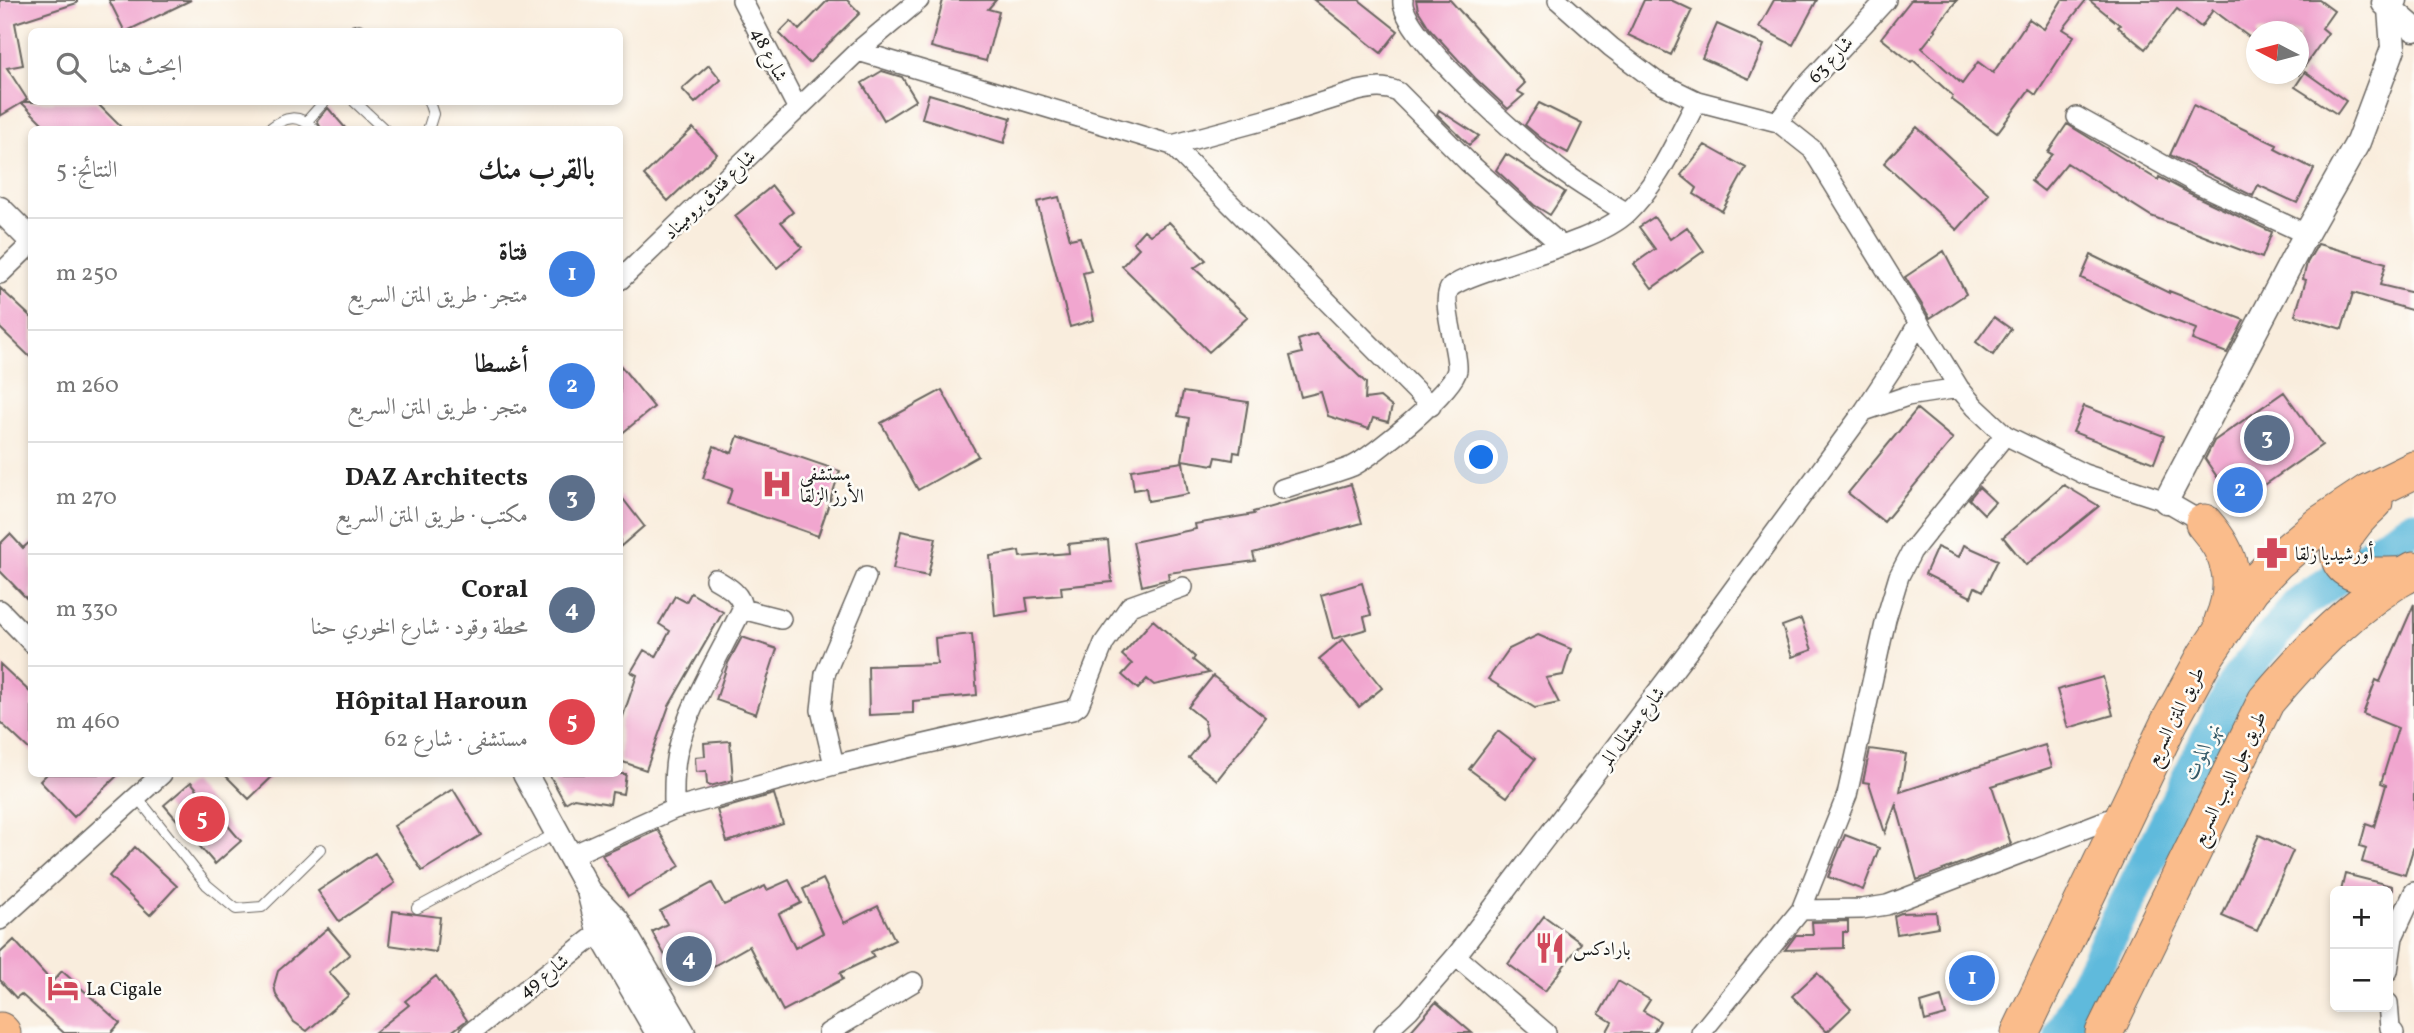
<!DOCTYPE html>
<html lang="ar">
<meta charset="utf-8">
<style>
body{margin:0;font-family:Vollkorn,Amiri,serif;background:#f6f6f6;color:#222;direction:rtl}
.controls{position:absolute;right:21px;bottom:21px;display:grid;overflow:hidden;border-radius:10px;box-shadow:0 4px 10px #0003}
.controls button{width:63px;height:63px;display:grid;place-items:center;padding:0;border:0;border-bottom:2px solid #e0e0e0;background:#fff;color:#222;font:35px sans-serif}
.compass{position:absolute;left:2246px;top:21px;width:63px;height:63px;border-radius:50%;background:#fff;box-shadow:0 4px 10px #0003;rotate:276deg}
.you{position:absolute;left:1482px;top:458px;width:24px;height:24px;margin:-18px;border:5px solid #fff;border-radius:50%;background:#1a73e8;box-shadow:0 0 0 10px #1a73e833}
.badge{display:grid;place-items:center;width:46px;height:46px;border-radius:50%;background:#db2777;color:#fff;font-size:23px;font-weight:700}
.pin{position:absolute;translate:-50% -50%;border:4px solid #fff;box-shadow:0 2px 7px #0006}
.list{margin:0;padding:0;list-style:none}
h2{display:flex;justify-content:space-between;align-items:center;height:91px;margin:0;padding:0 28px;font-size:30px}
h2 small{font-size:23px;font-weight:400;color:#767676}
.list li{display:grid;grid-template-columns:46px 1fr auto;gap:21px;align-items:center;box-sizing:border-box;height:112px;padding:0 28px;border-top:2px solid #e0e0e0}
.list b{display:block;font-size:26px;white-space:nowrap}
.list p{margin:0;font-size:23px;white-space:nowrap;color:#767676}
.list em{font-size:23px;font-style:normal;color:#767676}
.icon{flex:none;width:38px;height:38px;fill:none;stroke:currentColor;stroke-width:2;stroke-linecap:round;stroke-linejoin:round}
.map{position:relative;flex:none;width:2414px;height:1033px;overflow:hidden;direction:ltr}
.search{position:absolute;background:#fff;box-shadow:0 4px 10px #0003;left:28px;top:28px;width:595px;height:77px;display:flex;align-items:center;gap:18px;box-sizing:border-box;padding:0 24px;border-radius:10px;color:#767676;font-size:26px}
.panel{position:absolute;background:#fff;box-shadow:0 4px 10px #0003;left:28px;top:126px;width:595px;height:651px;border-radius:10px;direction:rtl}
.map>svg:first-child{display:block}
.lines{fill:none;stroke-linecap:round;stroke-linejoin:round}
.river{stroke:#5ebadc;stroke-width:35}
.building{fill:#f1a6cf}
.service-casing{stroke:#696560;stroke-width:12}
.minor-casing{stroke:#696560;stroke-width:22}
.tertiary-casing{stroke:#696560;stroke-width:27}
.motorway-casing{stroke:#696560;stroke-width:39}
.service{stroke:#fff;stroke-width:10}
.minor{stroke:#fff;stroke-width:19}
.tertiary{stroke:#fff;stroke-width:24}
.motorway{stroke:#fabc8b;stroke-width:37}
.labels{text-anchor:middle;stroke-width:5;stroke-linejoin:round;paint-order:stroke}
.street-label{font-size:19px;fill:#1c1c1c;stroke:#fdfcf7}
.poi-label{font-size:19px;fill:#1c1c1c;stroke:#fdfcf7;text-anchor:start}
.water-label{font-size:21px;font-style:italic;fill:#365b69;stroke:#fdfcf7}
</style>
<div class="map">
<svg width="2414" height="1033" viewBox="0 0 2414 1033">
<rect width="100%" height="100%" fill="#fdfcf7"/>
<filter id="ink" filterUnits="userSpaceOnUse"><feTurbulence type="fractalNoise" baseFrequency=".0143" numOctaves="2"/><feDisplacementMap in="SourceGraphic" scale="14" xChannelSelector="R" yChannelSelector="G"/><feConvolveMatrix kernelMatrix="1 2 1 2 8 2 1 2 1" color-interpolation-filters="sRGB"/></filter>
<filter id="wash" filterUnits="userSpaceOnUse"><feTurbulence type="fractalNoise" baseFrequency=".00686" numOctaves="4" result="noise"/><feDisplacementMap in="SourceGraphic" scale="28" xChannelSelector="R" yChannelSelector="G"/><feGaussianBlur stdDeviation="1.57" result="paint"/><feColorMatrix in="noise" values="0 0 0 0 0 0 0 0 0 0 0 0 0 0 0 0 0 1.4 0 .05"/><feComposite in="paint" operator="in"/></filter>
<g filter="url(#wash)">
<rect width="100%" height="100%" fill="#f9eddd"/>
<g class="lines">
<!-- river -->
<path class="river" d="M2062 1033 2238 679 2298 605 2382 546 2414 527"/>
</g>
<g id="blocks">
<!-- building -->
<path class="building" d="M0 0H77V3L15 23 23 65 7 68 27 99 24 102H96L124 130H49L22 103 0 116Z
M109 0H191L125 32Z
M828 0H847L860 13 809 63 779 33 791 21 799 30Z
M943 0H996L988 9 999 12 986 61 931 47Z
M1314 0H1359L1398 31 1381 53Z
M1416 0H1450L1525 83 1517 91 1524 95 1508 109 1475 78 1430 29 1418 10Z
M1644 0H1671L1692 10 1671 55 1628 35Z
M1774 0H1817L1793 45 1759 27Z
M1911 0H1957L1934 29 1936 30 1922 48 1962 84 1978 62 1993 73 2029 19 2044 29 2062 0H2086L2063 29 2074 36 2036 95 2029 90 1997 133 1951 99 1953 96 1913 60 1911 62 1881 38Z
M2089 0H2319L2334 11 2322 28 2328 33 2299 74V32H2257V43L2213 10 2201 27 2177 9 2145 49 2118 27 2120 25Z
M1717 24 1764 45 1749 79 1702 58Z
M709 65 721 80 695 103 682 89Z
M882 71 902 77 916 100 884 120 862 83Z
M2305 72 2346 101 2337 114 2295 87Z
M929 94 1011 118 1004 143 922 118Z
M1539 103 1582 124 1568 153 1542 139 1525 125Z
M2193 105 2277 145 2275 149 2314 169 2297 203 2258 185 2253 196 2170 155Z
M328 108 347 130H322L317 121Z
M1439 110 1479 136 1469 145 1437 114Z
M2067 124 2158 180 2159 177 2189 193 2272 232 2262 258 2151 216 2067 163 2044 191 2031 181 2052 154 2048 152Z
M1917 127 1989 194 1957 230 1884 163Z
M693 128 717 154 668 201 644 175Z
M1705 145 1746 168 1722 211 1694 194 1697 188 1681 175Z
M1506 154 1565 192 1550 215 1534 205 1496 170Z
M772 186 793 212 781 222 802 247 777 268 735 216Z
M1059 197 1070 239 1080 237 1091 271 1083 273 1094 320 1070 327 1037 202Z
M1654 217 1670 239 1687 227 1704 251 1652 288 1634 264 1655 249 1639 227Z
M1169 222 1206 260 1194 268 1248 317 1209 352 1122 266 1139 248 1133 242 1144 230 1150 235Z
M2318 244 2386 263 2380 285 2414 293V311L2353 293 2342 329 2295 315 2306 280 2303 279 2307 263Z
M1944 251 1966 294 1930 318 1905 277Z
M2091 255 2169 293V291L2244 320 2227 353 2192 340 2196 329 2153 312 2081 278Z
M0 288 32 318V359L0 328Z
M1994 317 2011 329 1993 355 1976 342Z
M1316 334 1366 383 1365 399 1380 397 1392 407 1388 422 1373 418 1369 429 1328 416 1321 392 1301 397 1290 356 1302 353 1298 340Z
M620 365 654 407 620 435Z
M942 390 978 456 918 490 881 423Z
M1183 392 1248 402 1240 453 1234 452 1233 460 1216 457 1214 465 1182 460 1189 418 1178 416Z
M2284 392 2322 445 2236 505 2205 459 2214 441Z
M2084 406 2164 436 2154 463 2073 432Z
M1917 409 1953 439 1884 522 1848 493Z
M738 436 840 471 818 536 727 504 732 489 703 478 714 446 732 453Z
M1183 462 1188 494 1148 501 1146 488 1134 490 1131 470Z
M1351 484 1362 523 1253 553 1255 561 1168 573 1169 579 1142 586 1133 542 1196 529 1195 524 1254 514 1253 512Z
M2064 485 2099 506 2026 565 2003 537Z
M1979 487 1995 502 1984 514 1969 499Z
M620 495 644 526 620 547Z
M901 531 936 538 928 576 893 569Z
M10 534 23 548 32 540V604L0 571V544Z
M1108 540 1112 582 1061 587 1062 595 1026 598 1028 611 995 616 990 556 1019 551 1020 557 1069 553 1068 544Z
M1964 545 1998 560 1983 591 1975 587 1971 597 1925 574 1937 547 1959 557Z
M1362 583 1371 615 1364 617 1367 629 1333 639 1321 595Z
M691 593 723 612 669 706 646 770 620 761V725L637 675 631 672 644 650 656 657 670 631 659 624 675 596 686 602Z
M2414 604V846L2405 875 2362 862 2366 848 2360 846 2366 824 2374 827 2386 785 2381 783 2398 728 2363 714 2376 680 2380 682Z
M1801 619 1812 650 1792 657 1782 626Z
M1153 620 1195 657 1193 660 1209 673 1154 685 1147 679 1138 689 1122 675 1132 664 1122 655Z
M972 634 977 695 913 701V713L869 715 868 666 937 664 935 638Z
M1538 635 1571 649 1563 675 1546 678 1559 703 1535 708 1488 679 1509 649Z
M742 637 777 649 756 714 716 700 728 663Z
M1343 639 1382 688 1359 707 1319 659Z
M0 664 32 694V752L0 722Z
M1213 676 1266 718 1217 780 1189 758 1207 735 1204 720 1188 707Z
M2103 677 2113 715 2068 728 2057 690Z
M1498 731 1535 759 1507 797 1469 769Z
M730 741 733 780 710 786 707 784 706 771 696 772 695 757 705 756 704 743Z
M2045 745 2052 767 1992 786 2011 844 1917 880 1896 804 1885 833 1869 783 1863 782 1870 749 1906 754 1900 792Z
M47 774H119L74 817 40 781Z
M224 774H275L249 799Z
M549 774H626L623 794 612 792 610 804 574 798 565 803Z
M191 782 241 841 215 864 164 805Z
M453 789 481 835 422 871 394 826Z
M774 794 783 824 727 842 717 810Z
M658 830 680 866 628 897 602 855Z
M1845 835 1879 848 1863 890 1828 877Z
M2259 835 2293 851 2257 931 2222 916Z
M135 847 177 886 150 915 109 876Z
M375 853 395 883 339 921 318 891Z
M2345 874 2392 886V891H2341Z
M823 879 844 923 878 906 895 940 871 952 874 957 840 973 843 979 783 1011 749 946 703 972 691 951 669 963 652 932 667 924 660 911 712 883 724 905 765 886 767 890 789 880 801 903 779 914 795 948 823 933 803 889Z
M393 911 440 917 436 952 389 945Z
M1936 912 1938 927 1897 934 1894 916 1901 913Z
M1544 916 1581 943 1545 991 1508 964Z
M1848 921V932H1843V948L1785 950 1796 935H1813L1812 922Z
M328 928 350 954 329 972 349 995 307 1031 294 1022 276 995 274 985 278 971Z
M14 940 52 982 62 971 120 1023 111 1033H64L21 994 16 998 0 980V953Z
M1817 973 1851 1009 1827 1032 1792 996Z
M436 976 467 1020 450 1033H374L409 1005 405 1001Z
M1618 981 1650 1000 1643 1011 1660 1021 1653 1033H1606L1612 1022 1599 1014Z
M1941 997 1946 1015 1925 1021 1921 1003Z
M1436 1002 1472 1033H1409Z"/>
</g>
</g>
<g filter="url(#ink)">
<use href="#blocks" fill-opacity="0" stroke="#696560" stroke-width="2"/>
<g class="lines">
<defs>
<path id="service" d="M347 32 359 29 362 32
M355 102 385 130
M307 121 324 102
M268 130C285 116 299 113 315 130
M428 130 433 114 429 102
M137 797 207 885 236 909 262 907 321 849
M417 908 557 833"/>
<path id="minor" d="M742 0 798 109
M1403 0C1397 31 1528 145 1555 166 1577 184 1603 198 1627 213
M1558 0 1611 47 1656 81 1697 101 1778 122 1812 149 1959 388 1975 407 2005 435 2084 474 2166 501 2204 523
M858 51 1172 145 1265 120 1358 91C1372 88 1384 86 1398 92L1468 162 1562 246
M2077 117 2194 182 2306 234
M1778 122 1803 89 1886 0
M1172 145 1431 406
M0 274 32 243
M620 280 858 51 919 0
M1864 411 1907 396 1959 388
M1282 489C1305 481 1330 475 1353 466 1372 457 1454 390 1457 370 1459 352 1439 298 1451 287 1465 276 1507 265 1526 258 1554 249 1606 233 1627 213 1659 183 1677 138 1697 101
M742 609 781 619
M0 610 32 643
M834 765 821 710 825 674 866 577
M674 809C674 790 673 772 677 754 688 705 720 655 742 609 742 594 727 586 715 579
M570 856 674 809 834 765 1072 710 1079 705 1104 643 1130 606 1183 587
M1801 910 1862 909 1887 905 2125 813
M0 920 162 774
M1456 956 1546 1033
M2388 971 2393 937 2414 892
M2388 1003 2390 1028 2394 1033
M470 1033 610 924
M828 1033 913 982
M1384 1033 1409 1010 1456 956 1689 650 1864 411 1897 361 1919 322
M1701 1033 1801 910 1847 795 1886 619 1899 576 1912 551 2005 435"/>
<path id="tertiary" d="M2384 3 2414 29
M0 209 32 241
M2166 501 2306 234 2358 142 2391 54 2393 48 2390 9 2395 0
M525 774 589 891 599 931 658 1033
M589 891 617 920 683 1033"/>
<path id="motorway" d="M2374 502C2356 518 2314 562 2360 574 2374 578 2389 575 2404 576
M2204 523C2231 554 2239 582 2223 621
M0 1031 2 1033
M2020 1033 2169 723 2206 655 2251 588 2277 561 2321 524 2369 492 2414 470
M2104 1033 2266 701C2308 651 2356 601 2414 570"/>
</defs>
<!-- service casing -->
<use href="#service" class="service-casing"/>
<!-- minor casing -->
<use href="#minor" class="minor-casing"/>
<!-- tertiary casing -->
<use href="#tertiary" class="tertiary-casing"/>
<!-- motorway casing -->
<use href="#motorway" class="motorway-casing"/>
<!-- service -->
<use href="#service" class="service"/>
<!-- minor -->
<use href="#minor" class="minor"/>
<!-- tertiary -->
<use href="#tertiary" class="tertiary"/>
<!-- motorway -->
<use href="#motorway" class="motorway"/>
</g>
</g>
<!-- icons -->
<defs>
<symbol id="hospital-bare" viewBox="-9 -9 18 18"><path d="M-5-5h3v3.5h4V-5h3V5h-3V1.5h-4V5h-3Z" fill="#d1495b" stroke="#fdfcf7" stroke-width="2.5" paint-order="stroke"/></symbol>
<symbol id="pharmacy-bare" viewBox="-9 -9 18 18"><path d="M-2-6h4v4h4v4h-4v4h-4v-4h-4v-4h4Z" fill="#d1495b" stroke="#fdfcf7" stroke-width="2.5" paint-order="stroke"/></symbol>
<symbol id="restaurant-bare" viewBox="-9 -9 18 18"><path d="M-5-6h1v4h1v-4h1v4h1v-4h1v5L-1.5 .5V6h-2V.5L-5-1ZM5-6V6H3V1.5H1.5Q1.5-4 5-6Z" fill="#d1495b" stroke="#fdfcf7" stroke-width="2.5" paint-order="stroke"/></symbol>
<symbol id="hotel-bare" viewBox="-9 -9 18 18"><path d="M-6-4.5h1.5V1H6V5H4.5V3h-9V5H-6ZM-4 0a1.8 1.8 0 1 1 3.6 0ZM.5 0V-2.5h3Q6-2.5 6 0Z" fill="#d1495b" stroke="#fdfcf7" stroke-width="2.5" paint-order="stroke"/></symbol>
</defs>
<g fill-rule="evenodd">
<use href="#hospital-bare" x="755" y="462" width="44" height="44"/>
<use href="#pharmacy-bare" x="2250" y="531" width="44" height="44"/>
<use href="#restaurant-bare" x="1528" y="926" width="44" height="44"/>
<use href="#hotel-bare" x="41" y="966" width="44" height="44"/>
</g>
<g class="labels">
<!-- street labels -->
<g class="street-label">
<text transform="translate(770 54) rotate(63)" y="7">شارع 48</text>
<text transform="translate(1830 59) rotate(-47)" y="7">شارع 63</text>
<text transform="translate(709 194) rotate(-44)" y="7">شارع فندق بروميناد</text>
<text transform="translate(2174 716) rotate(-63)" y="7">طريق المتن السريع</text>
<text transform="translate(1631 727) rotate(-53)" y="7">شارع ميشال المر</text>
<text transform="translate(2228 778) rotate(-64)" y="7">طريق جل الديب السريع</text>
<text transform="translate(543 975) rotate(-38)" y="7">شارع 49</text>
</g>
<!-- poi labels -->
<g class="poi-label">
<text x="800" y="480">مستشفى<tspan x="800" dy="22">الأرز الزلقا</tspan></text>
<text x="2295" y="560">أورشيديا زلقا</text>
<text x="1573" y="955">بارادكس</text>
<text x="86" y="995">La Cigale</text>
</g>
<!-- water labels -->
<g class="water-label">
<text transform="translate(2202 751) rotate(-64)" y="7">نهر الموت</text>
</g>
</g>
</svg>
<div class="controls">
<button>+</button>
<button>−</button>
</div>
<svg class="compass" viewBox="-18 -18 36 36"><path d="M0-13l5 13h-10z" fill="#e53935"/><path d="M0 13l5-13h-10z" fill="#767676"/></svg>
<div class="you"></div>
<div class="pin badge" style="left:1972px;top:978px;background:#3f7fe0">1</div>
<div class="pin badge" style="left:2240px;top:490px;background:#3f7fe0">2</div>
<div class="pin badge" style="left:2267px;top:438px;background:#5c6f8a">3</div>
<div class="pin badge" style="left:689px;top:959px;background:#5c6f8a">4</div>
<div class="pin badge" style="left:202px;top:819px;background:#e0444e">5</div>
<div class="search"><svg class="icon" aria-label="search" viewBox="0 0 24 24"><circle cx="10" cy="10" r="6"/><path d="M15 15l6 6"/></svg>ابحث هنا</div>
<section class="panel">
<h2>بالقرب منك<small>النتائج: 5</small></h2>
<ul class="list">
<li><span class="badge" style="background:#3f7fe0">1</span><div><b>فتاة</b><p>متجر · طريق المتن السريع</p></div><em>250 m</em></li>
<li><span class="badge" style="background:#3f7fe0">2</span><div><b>أغسطا</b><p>متجر · طريق المتن السريع</p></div><em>260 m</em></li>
<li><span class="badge" style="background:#5c6f8a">3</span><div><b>DAZ Architects</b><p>مكتب · طريق المتن السريع</p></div><em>270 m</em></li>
<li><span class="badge" style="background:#5c6f8a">4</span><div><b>Coral</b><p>محطة وقود · شارع الخوري حنا</p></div><em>330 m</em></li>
<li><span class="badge" style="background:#e0444e">5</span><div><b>Hôpital Haroun</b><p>مستشفى · شارع 62</p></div><em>460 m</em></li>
</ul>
</section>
</div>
